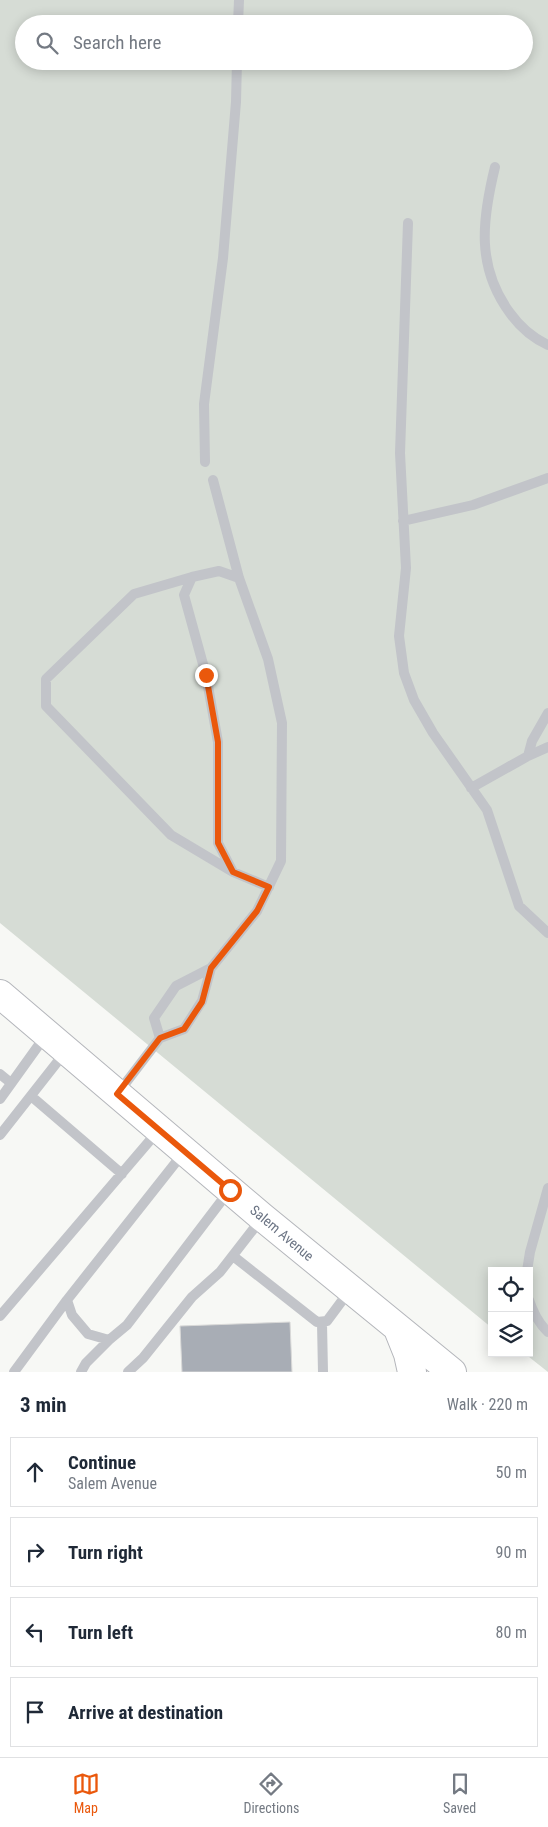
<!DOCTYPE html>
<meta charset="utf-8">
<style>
body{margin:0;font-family:"Roboto Condensed",sans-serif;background:#f6f6f7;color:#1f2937}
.controls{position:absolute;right:15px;bottom:15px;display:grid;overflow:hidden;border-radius:0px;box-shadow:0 2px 12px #0003}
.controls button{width:45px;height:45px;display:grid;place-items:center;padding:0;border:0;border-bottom:1px solid #e0e1e3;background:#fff;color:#1f2937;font:25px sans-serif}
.stop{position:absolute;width:15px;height:15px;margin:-11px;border:4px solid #ea580c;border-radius:50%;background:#fff}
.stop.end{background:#ea580c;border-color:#fff;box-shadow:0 1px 5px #0008}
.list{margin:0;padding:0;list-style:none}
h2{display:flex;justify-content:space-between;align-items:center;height:65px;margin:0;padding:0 20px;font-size:21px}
h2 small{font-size:16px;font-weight:400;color:#747a83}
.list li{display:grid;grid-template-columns:32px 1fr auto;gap:15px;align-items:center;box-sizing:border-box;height:70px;margin:0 10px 10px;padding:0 10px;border:1px solid #e0e1e3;border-radius:0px}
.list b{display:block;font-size:19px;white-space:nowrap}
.list p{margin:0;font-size:16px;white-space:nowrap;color:#747a83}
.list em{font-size:16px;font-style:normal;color:#747a83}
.icon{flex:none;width:28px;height:28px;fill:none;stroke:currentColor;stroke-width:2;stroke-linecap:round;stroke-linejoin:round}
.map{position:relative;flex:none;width:548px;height:1372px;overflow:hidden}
.search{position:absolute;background:#fff;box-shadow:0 2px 12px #0003;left:15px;right:15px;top:15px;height:55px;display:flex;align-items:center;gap:12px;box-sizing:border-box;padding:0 18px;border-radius:28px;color:#747a83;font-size:19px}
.sheet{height:385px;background:#fff}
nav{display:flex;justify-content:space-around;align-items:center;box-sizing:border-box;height:70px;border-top:1px solid #e0e1e3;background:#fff;font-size:14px;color:#747a83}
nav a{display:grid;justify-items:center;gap:2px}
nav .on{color:#ea580c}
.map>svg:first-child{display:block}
.green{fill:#d6dcd5;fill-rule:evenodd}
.building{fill:#a8adb5;stroke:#d9d9d8}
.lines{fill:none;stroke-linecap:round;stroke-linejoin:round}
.primary-casing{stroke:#b4b6bb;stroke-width:30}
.lane{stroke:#c2c4c9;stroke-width:10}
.primary{stroke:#fff;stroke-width:28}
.route{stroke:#ea580c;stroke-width:6}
.labels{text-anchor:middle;stroke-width:5;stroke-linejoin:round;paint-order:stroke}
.street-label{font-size:14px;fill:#6a7383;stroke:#fff}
</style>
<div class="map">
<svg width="548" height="1372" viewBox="0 0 548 1372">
<rect width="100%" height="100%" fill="#f7f8f5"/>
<!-- green -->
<path class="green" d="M0 0H548V1372L524 1353H529V1271H492V1328L0 923ZM24 24H524V61H24Z"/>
<!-- building -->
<path class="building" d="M290 1322 292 1372H182L180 1326Z"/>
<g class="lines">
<defs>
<path id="primary" d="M0 994 262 1217 452 1372
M398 1329 408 1354 412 1372"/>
</defs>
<!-- primary casing -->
<use href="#primary" class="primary-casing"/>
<!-- lane -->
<path class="lane" d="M238 24 239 0
M495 167C482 220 476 267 510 313 520 327 533 338 548 345
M408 223 400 453 406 568 399 636 404 673 414 700 433 733 487 810 519 906 548 933
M205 462 204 404 223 258 236 102 237 61
M403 521 473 505 548 478
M192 577 134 594 46 679V706L171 835 233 872
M239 578 219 571 192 577 184 595 206 675 218 742V843L233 872 269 887
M528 756 548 747
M471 788 528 756 532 741 548 713
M160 1038 154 1018 176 986 211 968
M0 1074 11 1083
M118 1093 160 1038 184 1029 202 1001 211 968 257 911 281 861 282 723 268 659 239 578 213 480
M31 1096 122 1174
M0 1099 46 1035
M0 1135 66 1051
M184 1152 67 1300 72 1315 88 1334 109 1340 127 1325 229 1191
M233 1256 317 1322 327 1321 350 1290
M527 1271 530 1252 548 1188
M529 1300C533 1312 538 1323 548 1332
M0 1316 158 1131
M322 1323 323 1372
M14 1372 67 1300
M81 1372 86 1363 109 1340
M128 1372 143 1358 192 1297 220 1272 262 1218"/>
<!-- primary -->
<use href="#primary" class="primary"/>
</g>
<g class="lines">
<!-- route -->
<path class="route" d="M206 675 218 742V843L233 872 269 887 257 911 211 968 202 1002 184 1029 160 1038 117 1094 230 1190"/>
</g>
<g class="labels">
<!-- street labels -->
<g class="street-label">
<text transform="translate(282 1233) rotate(40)" y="5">Salem Avenue</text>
</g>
</g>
</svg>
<div class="controls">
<button><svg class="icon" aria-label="locate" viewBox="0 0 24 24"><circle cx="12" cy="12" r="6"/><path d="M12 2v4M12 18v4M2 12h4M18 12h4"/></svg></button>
<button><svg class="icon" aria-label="layers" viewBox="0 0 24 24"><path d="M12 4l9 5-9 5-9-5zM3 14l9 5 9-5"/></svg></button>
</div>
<div class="stop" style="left:230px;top:1190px"></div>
<div class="stop end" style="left:206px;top:675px"></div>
<div class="search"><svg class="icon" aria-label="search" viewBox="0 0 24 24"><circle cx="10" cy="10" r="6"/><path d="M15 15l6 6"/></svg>Search here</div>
</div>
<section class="sheet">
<h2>3 min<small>Walk · 220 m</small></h2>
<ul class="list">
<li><svg class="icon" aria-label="ahead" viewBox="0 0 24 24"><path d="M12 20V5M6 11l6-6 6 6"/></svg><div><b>Continue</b><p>Salem Avenue</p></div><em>50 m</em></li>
<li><svg class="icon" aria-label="right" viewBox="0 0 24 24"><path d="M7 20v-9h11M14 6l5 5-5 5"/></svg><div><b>Turn right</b></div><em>90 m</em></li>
<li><svg class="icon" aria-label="left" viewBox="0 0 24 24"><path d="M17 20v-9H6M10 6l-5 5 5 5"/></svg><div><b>Turn left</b></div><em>80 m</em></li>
<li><svg class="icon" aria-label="arrive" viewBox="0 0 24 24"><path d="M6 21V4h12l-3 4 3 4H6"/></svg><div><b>Arrive at destination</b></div></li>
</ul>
</section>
<nav>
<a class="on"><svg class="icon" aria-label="map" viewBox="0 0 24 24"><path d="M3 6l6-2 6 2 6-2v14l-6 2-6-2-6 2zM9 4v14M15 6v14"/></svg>Map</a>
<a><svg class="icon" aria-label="directions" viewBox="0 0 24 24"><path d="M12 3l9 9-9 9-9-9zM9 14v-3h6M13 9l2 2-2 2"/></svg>Directions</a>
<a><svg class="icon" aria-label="saved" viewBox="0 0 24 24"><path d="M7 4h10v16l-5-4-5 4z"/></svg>Saved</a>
</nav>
